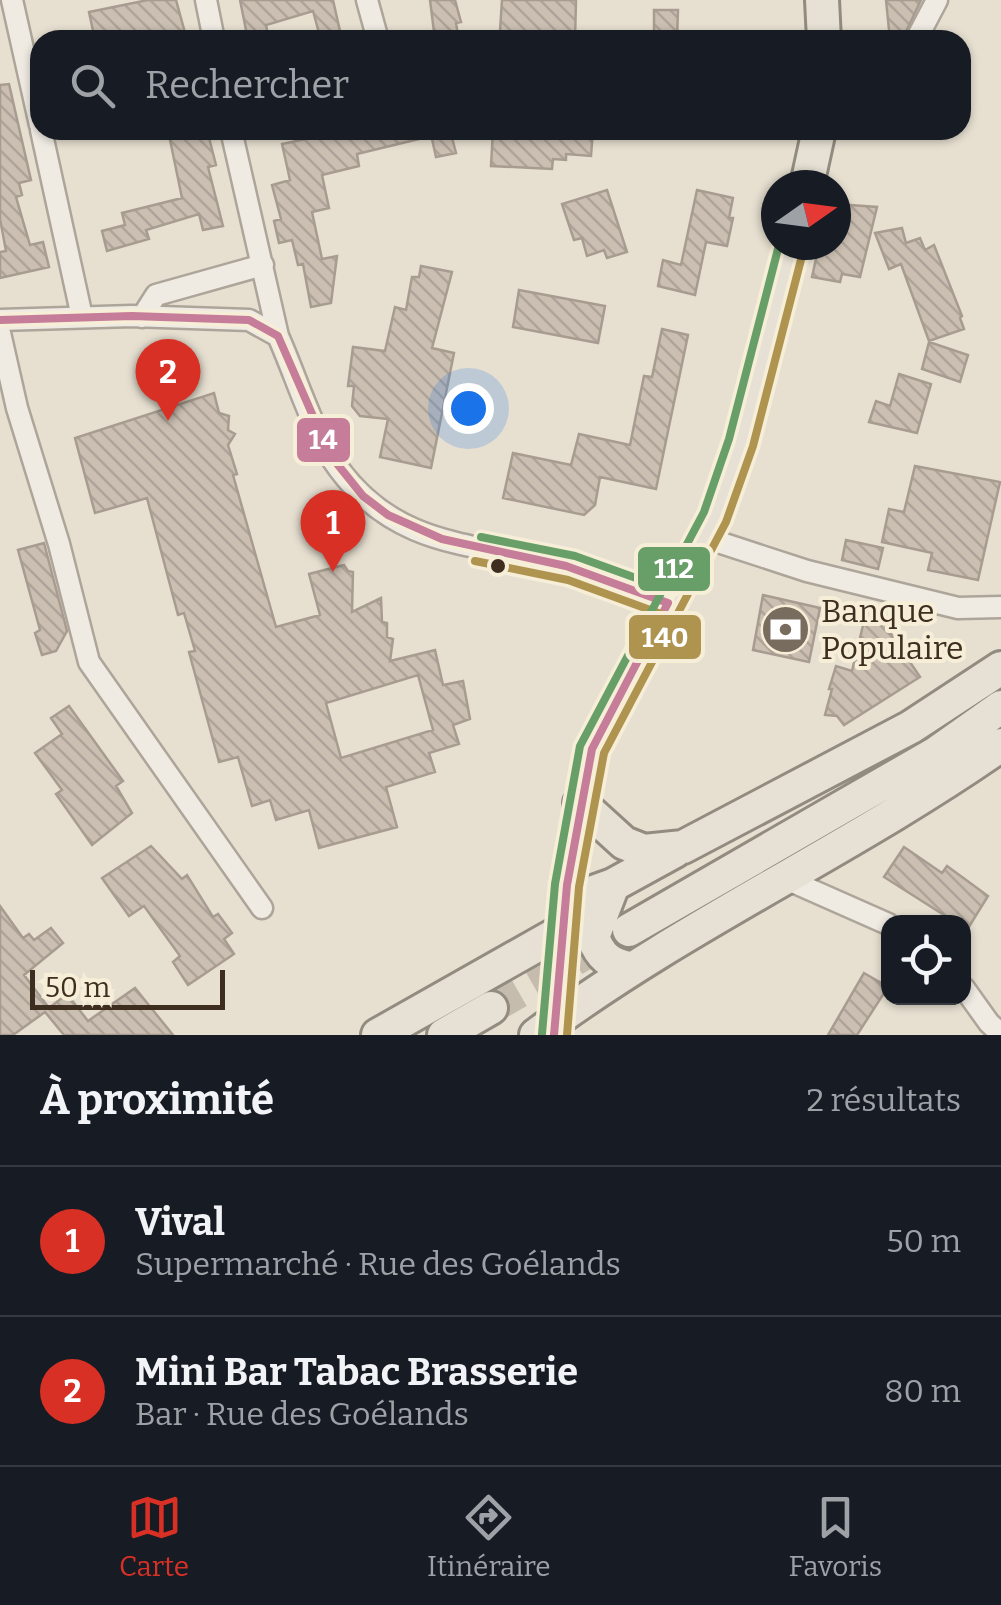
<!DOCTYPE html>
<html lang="fr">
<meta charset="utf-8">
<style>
body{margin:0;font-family:Bitter,serif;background:#20242c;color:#f1f3f6}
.controls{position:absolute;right:30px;bottom:30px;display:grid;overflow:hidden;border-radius:20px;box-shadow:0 2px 8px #0004}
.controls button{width:90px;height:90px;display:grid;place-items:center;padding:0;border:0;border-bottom:2px solid #363941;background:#171b24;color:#f1f3f6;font:50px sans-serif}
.compass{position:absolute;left:761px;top:170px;width:90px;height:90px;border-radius:50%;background:#171b24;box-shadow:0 2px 8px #0004;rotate:76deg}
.scale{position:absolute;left:30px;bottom:25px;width:195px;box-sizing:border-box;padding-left:10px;border:5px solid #3d2e20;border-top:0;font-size:28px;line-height:35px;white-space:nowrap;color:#3d2e20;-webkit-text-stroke:8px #f7eed8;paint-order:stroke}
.you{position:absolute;left:468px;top:408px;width:35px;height:35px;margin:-25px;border:8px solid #fff;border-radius:50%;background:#1a73e8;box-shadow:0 0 0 15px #1a73e833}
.badge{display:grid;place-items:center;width:65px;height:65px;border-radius:50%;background:#d93025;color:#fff;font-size:32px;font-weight:700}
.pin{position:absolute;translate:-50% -82px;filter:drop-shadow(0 2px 5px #0008)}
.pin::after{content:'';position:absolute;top:52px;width:35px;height:30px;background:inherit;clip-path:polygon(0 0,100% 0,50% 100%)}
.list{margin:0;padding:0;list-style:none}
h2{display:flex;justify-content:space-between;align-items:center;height:130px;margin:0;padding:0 40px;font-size:42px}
h2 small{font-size:32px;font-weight:400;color:#9ea1a6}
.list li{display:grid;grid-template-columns:65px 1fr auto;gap:30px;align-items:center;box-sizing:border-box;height:150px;padding:0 40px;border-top:2px solid #363941}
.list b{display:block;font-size:38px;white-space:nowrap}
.list p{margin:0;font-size:32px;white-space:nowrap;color:#9ea1a6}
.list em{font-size:32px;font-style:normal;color:#9ea1a6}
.icon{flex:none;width:55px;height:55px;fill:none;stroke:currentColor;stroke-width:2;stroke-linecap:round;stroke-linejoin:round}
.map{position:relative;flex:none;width:1001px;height:1035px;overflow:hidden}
.search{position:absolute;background:#171b24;box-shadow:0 2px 8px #0004;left:30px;right:30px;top:30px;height:110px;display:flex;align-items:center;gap:25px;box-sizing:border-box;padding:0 35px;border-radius:30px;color:#9ea1a6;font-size:38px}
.sheet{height:430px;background:#171b24}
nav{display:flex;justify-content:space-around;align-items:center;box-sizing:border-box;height:140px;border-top:2px solid #363941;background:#171b24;font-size:28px;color:#9ea1a6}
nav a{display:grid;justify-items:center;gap:5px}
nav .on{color:#d93025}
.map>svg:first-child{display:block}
.building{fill:url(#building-back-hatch);stroke:#a89c90;stroke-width:2.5;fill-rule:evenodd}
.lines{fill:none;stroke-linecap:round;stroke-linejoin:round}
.primary-tunnel{stroke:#c5bcae;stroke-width:32;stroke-dasharray:32 16;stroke-linecap:butt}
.minor-casing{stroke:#ada599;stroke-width:25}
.primary-casing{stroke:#928b80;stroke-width:38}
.minor{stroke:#efebe3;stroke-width:20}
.primary{stroke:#e6e1d4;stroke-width:32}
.bus-1-casing{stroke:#f7eed8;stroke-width:15}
.bus-2-casing{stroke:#f7eed8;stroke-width:15}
.bus-3-casing{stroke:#f7eed8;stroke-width:15}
.bus-1{stroke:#c67d99;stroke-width:8}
.bus-2{stroke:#af9450;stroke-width:8}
.bus-3{stroke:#689f69;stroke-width:8}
.bus-dot{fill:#3d2e20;stroke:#f7eed8;stroke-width:4}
.labels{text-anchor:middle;stroke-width:8;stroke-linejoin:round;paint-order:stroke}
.poi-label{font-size:32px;fill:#3d2e20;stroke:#f7eed8;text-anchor:start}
.line-badge{stroke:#f7eed8;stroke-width:4}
.badge-label{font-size:28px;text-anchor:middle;font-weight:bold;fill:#fff}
</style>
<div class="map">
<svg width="1001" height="1035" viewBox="0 0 1001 1035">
<defs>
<pattern id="building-back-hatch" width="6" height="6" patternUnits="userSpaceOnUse" patternTransform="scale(2.5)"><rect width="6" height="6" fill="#cbbfb2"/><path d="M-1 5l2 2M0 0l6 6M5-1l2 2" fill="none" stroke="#afa499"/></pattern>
</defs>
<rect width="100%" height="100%" fill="#e7e0d1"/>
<!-- building -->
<path class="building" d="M148 0H176L187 40H95L89 12Z
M240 0H333L342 40H321L313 11 266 25 269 40H248Z
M430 0H455L461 22 456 23 459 40H435Z
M502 0H576L575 40H550V33L500 31Z
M886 0H921L902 40H890Z
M654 10H678L677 40H654Z
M9 84 31 180 19 183 22 195 16 197 30 245 43 242 49 267 0 278V252L6 251 0 219V85Z
M168 130H207L216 165 208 167 223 226 203 230 199 214 146 230 149 239 107 251 102 231 125 225 122 213 182 198Z
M349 130H422L423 138 357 154 359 166 322 175 329 208 312 212 322 259 337 256 331 303 311 307 303 264 298 265 292 240 279 243 274 221 281 219 272 185 290 180 282 144Z
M430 130H450L456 153 436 157Z
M493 130H593L591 156 566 154V160L553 159 552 169 491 166Z
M607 190 627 252 607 258 604 250 587 256 582 238 574 240 562 204Z
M697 190 733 198 729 218H733L727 246 706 242 695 295 658 286 663 260 681 265Z
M836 204 877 207 860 277 842 274 840 282 812 277 819 245H836Z
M902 228 906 243 920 238 925 250 934 245 962 316 960 318 964 329 929 341 901 264 889 269 875 233Z
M421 266 452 272 432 348 454 353 431 468 380 457 388 419 360 416 352 406 354 386H348L353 347 385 351 395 307 406 310 412 277H419Z
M519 290 605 306 598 343 513 327Z
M662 329 688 335 656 489 600 477 595 505 584 515 503 498 513 453 571 465 579 434 630 445 644 376 652 377Z
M929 342 968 355 960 382 922 369Z
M899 374 931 384 917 433 869 422 876 401 890 406Z
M214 393 219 413 229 416 228 430 235 434 228 445 237 474 233 475 276 627 320 615 309 574 344 565 348 571 353 572 352 612 381 598 382 622 387 623V637L393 639 390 661 435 650 443 685 463 681 470 719 453 725 459 744 429 753 435 772 386 787 397 827 319 848 309 810 276 820 270 800 252 806 238 757 219 762 189 652 195 651 184 613 178 615 147 498 95 513 75 438ZM418 675 433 730 341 758 326 703Z
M915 466 1000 482 978 580 928 570 932 553 882 542 889 509 904 512Z
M846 540 883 548 878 569 842 560Z
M44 543 67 631 56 651 42 655 35 633 40 630 18 550Z
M763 595 820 608 809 662 753 650Z
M866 613 879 616 920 677 844 725 837 716 825 715 832 689H829L836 666 852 671Z
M69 706 123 781 116 786 132 813 92 845 56 794 62 790 35 753 62 734 51 718Z
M151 846 182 879 187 875 213 917 218 914 232 933 224 939 234 954 188 985 173 962 180 956 144 906 129 916 102 878Z
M904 847 942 873 947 866 988 896 967 930 964 922H955L884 877Z
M0 906 23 938 29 934 34 940 51 928 63 943 24 975 49 1008 67 994 88 1021 135 988 173 1035H64L45 1012 13 1035H0Z
M864 973 888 987 857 1035H828Z"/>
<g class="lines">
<!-- primary-tunnel -->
<path class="primary-tunnel" d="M491 1008 620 934"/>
<defs>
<path id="minor" d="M12 0 40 125
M206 0 214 40
M367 0 378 40
M916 40 937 0
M41 130 82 317
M231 130 278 336
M142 317 156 295 263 265
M0 320 132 316 249 320 278 336C296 376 314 436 339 469 400 551 478 542 566 566 600 576 634 591 668 603
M0 333 17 408 59 544 89 662 262 908
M706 538 807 571 958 608 1001 607
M784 878 888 924
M964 988 989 1023 1001 1034"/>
<path id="primary" d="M822 0 824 40
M807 185 819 130
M580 803 624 843 644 851 683 847 911 727 1001 668
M613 885 593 937C600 956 609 964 630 968
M629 930 936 753 1001 707
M556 1020 567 885 592 749 715 517 741 443 792 245
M378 1035 562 931 588 894 613 885 675 851
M444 1035 491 1008
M536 1035C683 925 851 850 1001 745"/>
</defs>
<!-- minor casing -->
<use href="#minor" class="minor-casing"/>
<!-- primary casing -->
<use href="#primary" class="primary-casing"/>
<!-- minor -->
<use href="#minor" class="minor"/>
<!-- primary -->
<use href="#primary" class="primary"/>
<defs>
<path id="bus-1" d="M0 320 132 316 249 320 278 336 330 455 363 496 388 515 442 539 566 566 668 603
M554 1035 567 885 592 749 668 603"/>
<path id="bus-2" d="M475 561 568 580 664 615
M567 1035 579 887 604 753 726 522 753 446 804 248"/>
<path id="bus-3" d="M481 537 575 556 672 591
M542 1034 555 884 580 746 704 512 729 439 779 245"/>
</defs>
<!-- bus-1 casing -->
<use href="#bus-1" class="bus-1-casing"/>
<!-- bus-2 casing -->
<use href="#bus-2" class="bus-2-casing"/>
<!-- bus-3 casing -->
<use href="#bus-3" class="bus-3-casing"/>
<!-- bus-1 -->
<use href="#bus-1" class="bus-1"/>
<!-- bus-2 -->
<use href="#bus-2" class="bus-2"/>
<!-- bus-3 -->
<use href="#bus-3" class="bus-3"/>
</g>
<!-- icons -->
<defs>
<symbol id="bank-disc" viewBox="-11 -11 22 22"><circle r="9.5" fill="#786c5e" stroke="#f7eed8"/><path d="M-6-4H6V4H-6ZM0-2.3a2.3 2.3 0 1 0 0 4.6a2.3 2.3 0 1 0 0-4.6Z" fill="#fff"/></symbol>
</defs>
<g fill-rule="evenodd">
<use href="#bank-disc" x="758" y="602" width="55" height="55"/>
</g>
<!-- markers -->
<circle class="bus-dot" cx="498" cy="566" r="9"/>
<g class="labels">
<!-- poi labels -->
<g class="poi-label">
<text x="821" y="622">Banque<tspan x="821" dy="37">Populaire</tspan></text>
</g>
</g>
<g class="line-badge">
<rect x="295" y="416" width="57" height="48" rx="10" fill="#c67d99"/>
<rect x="636" y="545" width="76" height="48" rx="10" fill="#689f69"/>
<rect x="627" y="613" width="76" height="48" rx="10" fill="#af9450"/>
</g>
<g class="badge-label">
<text x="323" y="449">14</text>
<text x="674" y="578">112</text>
<text x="665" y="647">140</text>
</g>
</svg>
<div class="controls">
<button><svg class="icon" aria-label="locate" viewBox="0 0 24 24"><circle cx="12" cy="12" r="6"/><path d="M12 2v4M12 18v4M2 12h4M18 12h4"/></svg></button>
</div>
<svg class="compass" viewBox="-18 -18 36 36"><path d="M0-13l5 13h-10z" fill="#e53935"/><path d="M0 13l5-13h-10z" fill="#9ea1a6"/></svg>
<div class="scale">50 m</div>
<div class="you"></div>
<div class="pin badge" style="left:333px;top:572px">1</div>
<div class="pin badge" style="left:168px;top:421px">2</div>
<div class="search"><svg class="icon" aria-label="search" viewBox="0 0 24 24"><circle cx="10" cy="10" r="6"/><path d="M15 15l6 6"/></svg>Rechercher</div>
</div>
<section class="sheet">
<h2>À proximité<small>2 résultats</small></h2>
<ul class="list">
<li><span class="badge">1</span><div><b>Vival</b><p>Supermarché · Rue des Goélands</p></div><em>50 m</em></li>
<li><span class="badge">2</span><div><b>Mini Bar Tabac Brasserie</b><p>Bar · Rue des Goélands</p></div><em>80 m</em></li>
</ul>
</section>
<nav>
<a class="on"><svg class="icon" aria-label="map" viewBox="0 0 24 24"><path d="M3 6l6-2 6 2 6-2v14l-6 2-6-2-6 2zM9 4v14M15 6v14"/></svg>Carte</a>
<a><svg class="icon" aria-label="directions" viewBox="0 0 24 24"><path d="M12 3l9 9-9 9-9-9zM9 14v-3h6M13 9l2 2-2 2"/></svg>Itinéraire</a>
<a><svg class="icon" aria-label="saved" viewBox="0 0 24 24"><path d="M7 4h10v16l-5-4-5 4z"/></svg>Favoris</a>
</nav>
